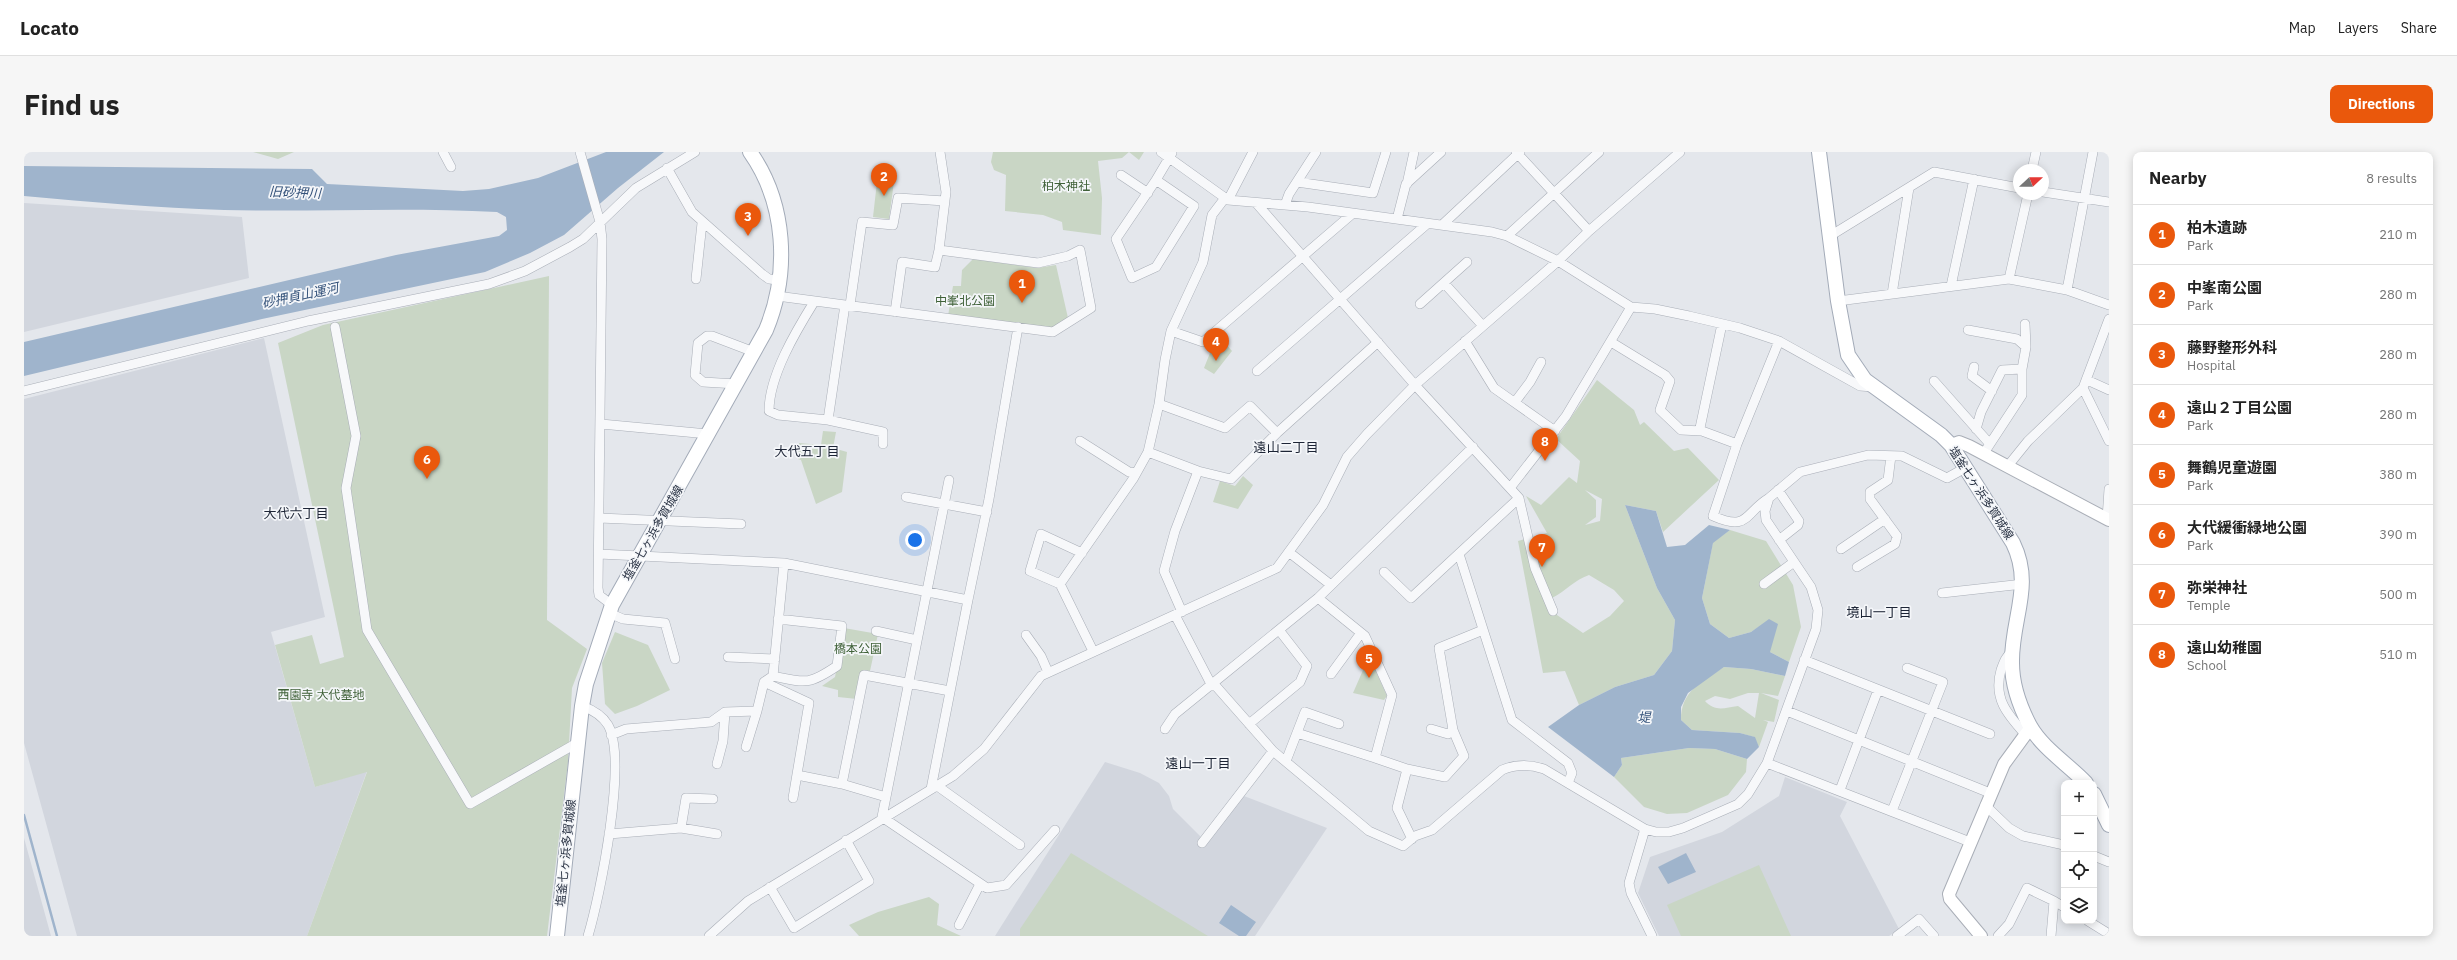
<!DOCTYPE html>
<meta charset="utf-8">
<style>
body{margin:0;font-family:"IBM Plex Sans","Noto Sans JP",sans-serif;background:#f6f6f6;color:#222}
.controls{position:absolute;right:12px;bottom:12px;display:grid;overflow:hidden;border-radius:8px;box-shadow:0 2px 10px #0003}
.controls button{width:36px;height:36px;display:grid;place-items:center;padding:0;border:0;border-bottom:1px solid #e0e0e0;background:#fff;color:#222;font:20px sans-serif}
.compass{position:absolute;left:1989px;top:12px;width:36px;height:36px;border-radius:50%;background:#fff;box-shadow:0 2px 10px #0003;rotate:68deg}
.you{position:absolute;left:891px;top:388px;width:14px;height:14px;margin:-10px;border:3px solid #fff;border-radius:50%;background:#1a73e8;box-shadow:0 0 0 6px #1a73e833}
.badge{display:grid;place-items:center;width:26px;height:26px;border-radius:50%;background:#ea580c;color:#fff;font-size:13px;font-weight:700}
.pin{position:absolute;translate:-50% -33px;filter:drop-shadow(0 1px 2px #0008)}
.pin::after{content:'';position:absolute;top:21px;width:14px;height:12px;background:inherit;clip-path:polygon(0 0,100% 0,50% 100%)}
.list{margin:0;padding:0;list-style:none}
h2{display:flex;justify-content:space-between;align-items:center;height:52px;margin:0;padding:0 16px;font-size:17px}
h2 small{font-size:13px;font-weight:400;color:#767676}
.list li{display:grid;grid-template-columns:26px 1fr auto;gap:12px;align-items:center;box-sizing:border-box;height:60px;padding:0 16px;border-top:1px solid #e0e0e0}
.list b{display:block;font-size:15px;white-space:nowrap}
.list p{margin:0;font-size:13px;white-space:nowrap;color:#767676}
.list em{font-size:13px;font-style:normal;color:#767676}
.icon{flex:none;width:22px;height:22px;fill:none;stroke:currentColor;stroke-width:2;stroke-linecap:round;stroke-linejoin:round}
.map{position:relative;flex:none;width:2085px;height:784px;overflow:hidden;border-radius:8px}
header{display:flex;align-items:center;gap:24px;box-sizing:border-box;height:56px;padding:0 20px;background:#fff;border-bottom:1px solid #e0e0e0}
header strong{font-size:19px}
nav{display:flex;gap:22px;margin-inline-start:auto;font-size:14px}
.intro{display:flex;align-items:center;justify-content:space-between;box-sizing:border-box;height:96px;padding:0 24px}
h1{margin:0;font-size:28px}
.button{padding:10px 18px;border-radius:8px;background:#ea580c;color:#fff;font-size:14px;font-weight:700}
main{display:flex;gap:24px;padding:0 24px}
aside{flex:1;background:#fff;border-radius:8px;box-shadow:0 2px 10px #0003}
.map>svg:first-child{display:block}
.built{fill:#d2d6de}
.green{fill:#c9d6c5;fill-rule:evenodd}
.water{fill:#9fb4cc}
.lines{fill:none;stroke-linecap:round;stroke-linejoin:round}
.stream{stroke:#9fb4cc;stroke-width:2.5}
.street-casing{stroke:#a9aeb7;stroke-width:10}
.secondary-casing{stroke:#a9aeb7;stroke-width:14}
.primary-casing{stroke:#a3abb8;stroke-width:16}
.street{stroke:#f7f8fa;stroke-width:9}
.secondary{stroke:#fff;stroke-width:12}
.primary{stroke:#fff;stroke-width:14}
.labels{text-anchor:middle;stroke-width:3.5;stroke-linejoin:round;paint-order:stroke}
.park-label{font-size:12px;fill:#3f6138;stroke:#f4f6f9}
.street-label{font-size:12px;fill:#2b3445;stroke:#f4f6f9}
.water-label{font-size:13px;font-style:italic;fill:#34527a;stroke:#f4f6f9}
.neighbourhood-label{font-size:13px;fill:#1d2536;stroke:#f4f6f9}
</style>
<header>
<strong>Locato</strong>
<nav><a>Map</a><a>Layers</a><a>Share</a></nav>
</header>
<div class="intro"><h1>Find us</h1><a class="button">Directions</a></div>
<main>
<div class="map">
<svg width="2085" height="784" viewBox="0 0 2085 784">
<rect width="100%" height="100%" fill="#e4e7ec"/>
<!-- built -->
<path class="built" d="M0 51 218 65 225 126 0 180Z
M240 186 301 465 247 480 291 635 343 619 283 784H53L0 591V247Z
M1081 610 1116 621 1135 631 1145 644 1149 657 1183 691 1220 644 1303 676 1231 784H971Z
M1761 625 1823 650 1816 664 1875 777 1865 784H1635L1614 741 1626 705 1698 680 1755 644Z
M0 686 27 784H0Z"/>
<!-- green -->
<path class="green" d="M229 0H270L254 7Z
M969 0H1120L1115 8 1105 0 1098 6 1074 9 1078 46 1077 83 1039 78 1038 70 1019 63 981 59 982 23 970 18 967 10Z
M854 21 871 22 865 67 849 65Z
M949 107 1013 116 1032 113 1044 166 1027 176 924 164 929 134H937L938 118Z
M525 124 523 468 563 497 548 536 544 610 523 784H283L343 620 291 635 251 493 288 483 296 512 320 505 254 191 299 173Z
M1194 183 1208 199 1190 222 1180 216 1186 201 1181 194Z
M1573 228 1610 258 1616 273 1620 270 1650 299 1664 296 1695 328 1639 380 1632 359 1601 353 1633 436 1651 468 1648 499 1630 523 1591 535 1555 553 1541 519 1519 521 1494 389 1523 381 1502 344 1517 353 1545 325 1553 331 1556 309 1532 287ZM1561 338 1578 347 1576 369 1561 373 1572 365V348ZM1565 423 1590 438 1600 449 1586 464 1559 481 1533 463 1528 446C1542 439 1550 428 1565 423Z
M799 279 812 280 809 296 823 300 818 340 792 352 777 308 774 307 775 291 797 293Z
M1219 324 1229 333 1214 357 1189 350 1196 329 1211 334Z
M1706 378 1742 389 1769 433 1777 475 1765 510 1746 500 1745 468 1727 480 1705 486 1686 472 1678 446 1689 390Z
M820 476 854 482 846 519 840 518 833 547 814 545V538L798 534 811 525Z
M591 480 624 493 646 538 613 554 591 562 581 552 578 511Z
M1343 509 1348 511 1363 544 1360 548 1329 541Z
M1700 515 1727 517 1761 524 1754 544 1737 541 1755 548 1750 570 1739 568 1744 570 1735 595 1730 585 1716 581 1668 578 1657 568C1657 539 1677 530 1700 515ZM1724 541H1735L1731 566 1714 554C1700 556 1691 560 1681 549L1691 544 1706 547Z
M1665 596 1691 597 1723 607 1722 620 1704 643 1663 661 1643 662 1620 655 1590 625 1598 613 1597 606Z
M1047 701 1184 784H996V777Z
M1735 713 1767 784H1657L1643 753Z
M905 745 915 752 913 773 937 784H835L825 773 854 760Z"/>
<!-- water -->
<path class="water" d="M582 0H640L594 36 540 83 506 101 461 120 238 167 0 224V190L372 103 475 84 483 78 482 65 473 60C382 55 291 60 200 58 133 56 67 50 0 44V14L288 17 303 32 439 39 465 37 514 26Z
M1601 353 1632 359 1643 395 1661 393 1685 373 1706 378 1689 391 1678 446 1686 472 1705 486 1727 480 1745 467 1754 472 1746 500 1765 510 1761 524 1727 517 1700 515 1664 541 1657 555V568L1668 578 1716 581 1731 585 1735 595 1723 607 1691 597 1665 596 1597 606 1598 613 1590 625 1524 575 1555 553 1591 535 1630 523 1648 499 1651 468 1633 436Z
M1662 701 1672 720 1644 732 1634 715Z
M1207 753 1232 770 1222 784H1215L1195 771Z"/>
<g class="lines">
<!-- stream -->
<path class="stream" d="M0 663 33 784"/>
<defs>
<path id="street" d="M419 0 427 15
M556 0 576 70 578 87 574 436 575 443 588 453
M1137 0 1204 48 1284 55 1468 80 1483 84 1534 109 1565 79 1656 0
M1492 0 1565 79
M643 16 668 60 738 122 745 127 755 128
M2008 18 2012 0
M1097 23 1124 41
M1132 28 1170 54 1132 115 1108 126 1092 87 1132 28 1148 1
M1273 30 1349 41 1362 0
M1383 32 1390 0
M2019 40 2085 50
M1204 48 1229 0
M1233 52 1391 233 1495 346 1387 446 1360 420
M1261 53 1265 42 1292 0
M1373 67 1382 32 1417 0
M1418 73 1496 0
M1483 84 1575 0
M1806 84 1910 20 1995 36
M672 127 678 71
M1985 127 2004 42
M1420 131 1459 174
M1927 134 1950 27
M2043 138 2069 0
M1868 142 1885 36
M753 144 821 153 804 268 754 263 745 259C745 224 772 179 790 150
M1814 149 1985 127 2043 138 2085 153
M1396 152 1443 110
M821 153 1029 180 1067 156 1056 98 1044 104 1014 111 915 98 922 40 916 0
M826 153 838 70 869 73 874 46 921 49
M1607 155 1631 157 1665 164 1716 176 1755 189 1836 234 1849 235
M871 160 878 110 911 115 915 98
M311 175 332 284 322 336 343 478 446 652 553 591
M1944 178 1993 187 2002 195
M1147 179 1179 190 1328 62
M1441 189 1470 236 1531 279
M1587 190 1641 223 1646 229 1636 258 1657 278 1678 279 1713 292
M1950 215 1948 224 1968 239
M1233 219 1403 72
M2063 228 2085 238
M1910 229 1965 291
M713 232 679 230 671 223 674 191 683 184H688L730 200
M2059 236 2085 289
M0 239 284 169 465 132 501 119 546 95 559 87 612 36 671 0
M1491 250 1506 230 1517 210
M1135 252 1201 276 1226 254 1253 281
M804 268 859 280V292
M577 272 684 282
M1952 277 1957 260 1978 218 1998 217
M1678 279 1676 276 1698 172
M1056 289 1105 320 1112 321
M1124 300 1174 319 1151 379 1140 419 1158 460
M1960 301 1998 243V217L2002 195 2001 172
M1983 315 2004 289 2059 236 2085 167
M1174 319 1207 327 1253 281 1354 190
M925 328 858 665 963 736 982 733 1031 678
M1754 338 1775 369 1774 373 1755 388
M882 345 963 360
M1495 346 1511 416 1529 459
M1745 346C1720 361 1725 380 1689 364L1713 292 1755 189
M575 366 717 372
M2083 367 2085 337
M1817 397 1861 367
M1266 401 1307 433
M575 402 760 411 944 448 965 347 994 175
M1435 402 1488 568 1544 611 1548 621 1544 631
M1833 415 1871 392 1873 384 1846 347V340L1864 328 1867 304
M1036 432 1006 419 1017 382 1058 401
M1740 432 1770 410
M1918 441 1999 432
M1294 446 1341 484 1368 543 1351 606 1383 617 1373 656 1388 687
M585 461 599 467 641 471 651 507
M1151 463 1188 534
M852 479 893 488
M1002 483 1017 504 1024 520
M1069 499 1036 432 1109 327 1124 300 1135 252 1141 208 1147 179 1179 110 1188 63 1201 46
M1988 500C1982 504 1980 510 1977 518 1969 546 1983 562 2001 582
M704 505 751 507
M1780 508 1966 582
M1307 522 1337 481
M749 524C782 531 785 533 813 514L818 474 754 467
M740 530 785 551 769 646
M1190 532 1249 599 1345 679 1379 694 1391 684 1408 678 1478 618C1492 612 1505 612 1520 617L1621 677 1632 680H1645L1659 676 1714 652 1724 642 1743 611 1792 477 1794 458 1787 435 1742 368 1741 359 1745 346 1776 320 1844 303 1878 304 1923 326 1943 315
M558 554C569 558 578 563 584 573 604 608 576 744 564 784
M1763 559 1966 641
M1225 572 1276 530 1283 514 1255 478
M1141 577 1151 562 1294 446 1449 295
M1407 577 1424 582 1429 578
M1273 581 1351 606
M587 583 602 577 687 570 701 560 733 559 740 530 749 524 760 411
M722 595 733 559
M1262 609 1281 560 1315 572
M1743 611 1946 690
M693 612 699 589 701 560
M1383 617 1421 625 1440 604 1429 578 1415 496 1459 478
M773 623 818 632 840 523 926 539
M818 632 862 645
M912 633 996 693
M907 637 944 448
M1816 638 1854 538
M1961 653 1985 676 1999 684 2040 693
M1868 659 1919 530 1883 516
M657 676 662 646 689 647
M1621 677 1605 731 1607 741 1628 784
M585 682 657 676 693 682
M1178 691 1249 599
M2070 704 2085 710
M746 735 770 776 845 729 822 688
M2064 769 2085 782
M935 773 956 732
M685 784 724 749 929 624 960 597 1017 524 1253 416 1299 353 1323 305 1343 282 1391 233 1534 109 1607 155 1542 264 1486 336
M1873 784 1895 767 1910 784
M1974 784 1985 772 2003 736 2030 749
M2027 784 2030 749 2040 755"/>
<path id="secondary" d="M1927 293 1935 290 1945 294 2085 368
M1957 784 1926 747 1925 742 1980 612 2007 575"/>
<path id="primary" d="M1795 0 1814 149 1824 203 1841 228 1917 283 1927 293 1989 391C2010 434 1987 467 1988 511 1988 533 1996 555 2006 574 2019 597 2044 612 2062 631
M2070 642 2085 673
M533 784 558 554 562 532 588 453 742 178C766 120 762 51 726 0"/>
</defs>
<!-- street casing -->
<use href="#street" class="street-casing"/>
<!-- secondary casing -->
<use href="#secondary" class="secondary-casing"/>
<!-- primary casing -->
<use href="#primary" class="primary-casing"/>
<!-- street -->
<use href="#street" class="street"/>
<!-- secondary -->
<use href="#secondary" class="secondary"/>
<!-- primary -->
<use href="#primary" class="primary"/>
</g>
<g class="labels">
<!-- park labels -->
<g class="park-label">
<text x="1042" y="38">柏木神社</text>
<text x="941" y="153">中峯北公園</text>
<text x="834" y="501">橋本公園</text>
<text x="297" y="547">西園寺 大代墓地</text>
</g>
<!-- street labels -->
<g class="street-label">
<text transform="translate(1957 341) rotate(57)" y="4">塩釜七ヶ浜多賀城線</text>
<text transform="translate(629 381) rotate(-60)" y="4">塩釜七ヶ浜多賀城線</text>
<text transform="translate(542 701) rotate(-84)" y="4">塩釜七ヶ浜多賀城線</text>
</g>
<!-- water labels -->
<g class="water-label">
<text transform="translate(271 40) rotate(2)" y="5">旧砂押川</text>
<text transform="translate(276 143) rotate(-12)" y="5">砂押貞山運河</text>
<text x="1620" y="570">堤</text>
</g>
<!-- neighbourhood labels -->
<g class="neighbourhood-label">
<text x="1262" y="300">遠山二丁目</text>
<text x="783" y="304">大代五丁目</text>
<text x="272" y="366">大代六丁目</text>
<text x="1855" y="465">境山一丁目</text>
<text x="1174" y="616">遠山一丁目</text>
</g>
</g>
</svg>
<div class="controls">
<button>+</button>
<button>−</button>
<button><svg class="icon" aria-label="locate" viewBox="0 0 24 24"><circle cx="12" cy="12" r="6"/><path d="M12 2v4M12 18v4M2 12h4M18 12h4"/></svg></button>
<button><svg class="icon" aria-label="layers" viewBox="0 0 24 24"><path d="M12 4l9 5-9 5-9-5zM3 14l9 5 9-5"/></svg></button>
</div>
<svg class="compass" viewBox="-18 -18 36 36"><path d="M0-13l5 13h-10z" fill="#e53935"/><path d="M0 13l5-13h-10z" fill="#767676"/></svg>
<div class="you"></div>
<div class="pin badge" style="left:998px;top:151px">1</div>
<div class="pin badge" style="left:860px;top:44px">2</div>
<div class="pin badge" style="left:724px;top:84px">3</div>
<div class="pin badge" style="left:1192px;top:209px">4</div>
<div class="pin badge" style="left:1345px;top:526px">5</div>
<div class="pin badge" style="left:403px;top:327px">6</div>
<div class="pin badge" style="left:1518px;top:415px">7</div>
<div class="pin badge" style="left:1521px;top:309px">8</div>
</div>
<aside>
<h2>Nearby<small>8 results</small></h2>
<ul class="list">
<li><span class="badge">1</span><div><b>柏木遺跡</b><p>Park</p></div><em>210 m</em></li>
<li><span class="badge">2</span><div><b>中峯南公園</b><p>Park</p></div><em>280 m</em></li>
<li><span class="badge">3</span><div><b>藤野整形外科</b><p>Hospital</p></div><em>280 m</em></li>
<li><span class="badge">4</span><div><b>遠山２丁目公園</b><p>Park</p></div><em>280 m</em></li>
<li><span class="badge">5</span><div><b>舞鶴児童遊園</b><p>Park</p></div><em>380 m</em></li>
<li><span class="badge">6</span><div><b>大代緩衝緑地公園</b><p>Park</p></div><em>390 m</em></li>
<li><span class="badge">7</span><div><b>弥栄神社</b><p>Temple</p></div><em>500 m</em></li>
<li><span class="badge">8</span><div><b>遠山幼稚園</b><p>School</p></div><em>510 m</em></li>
</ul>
</aside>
</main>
